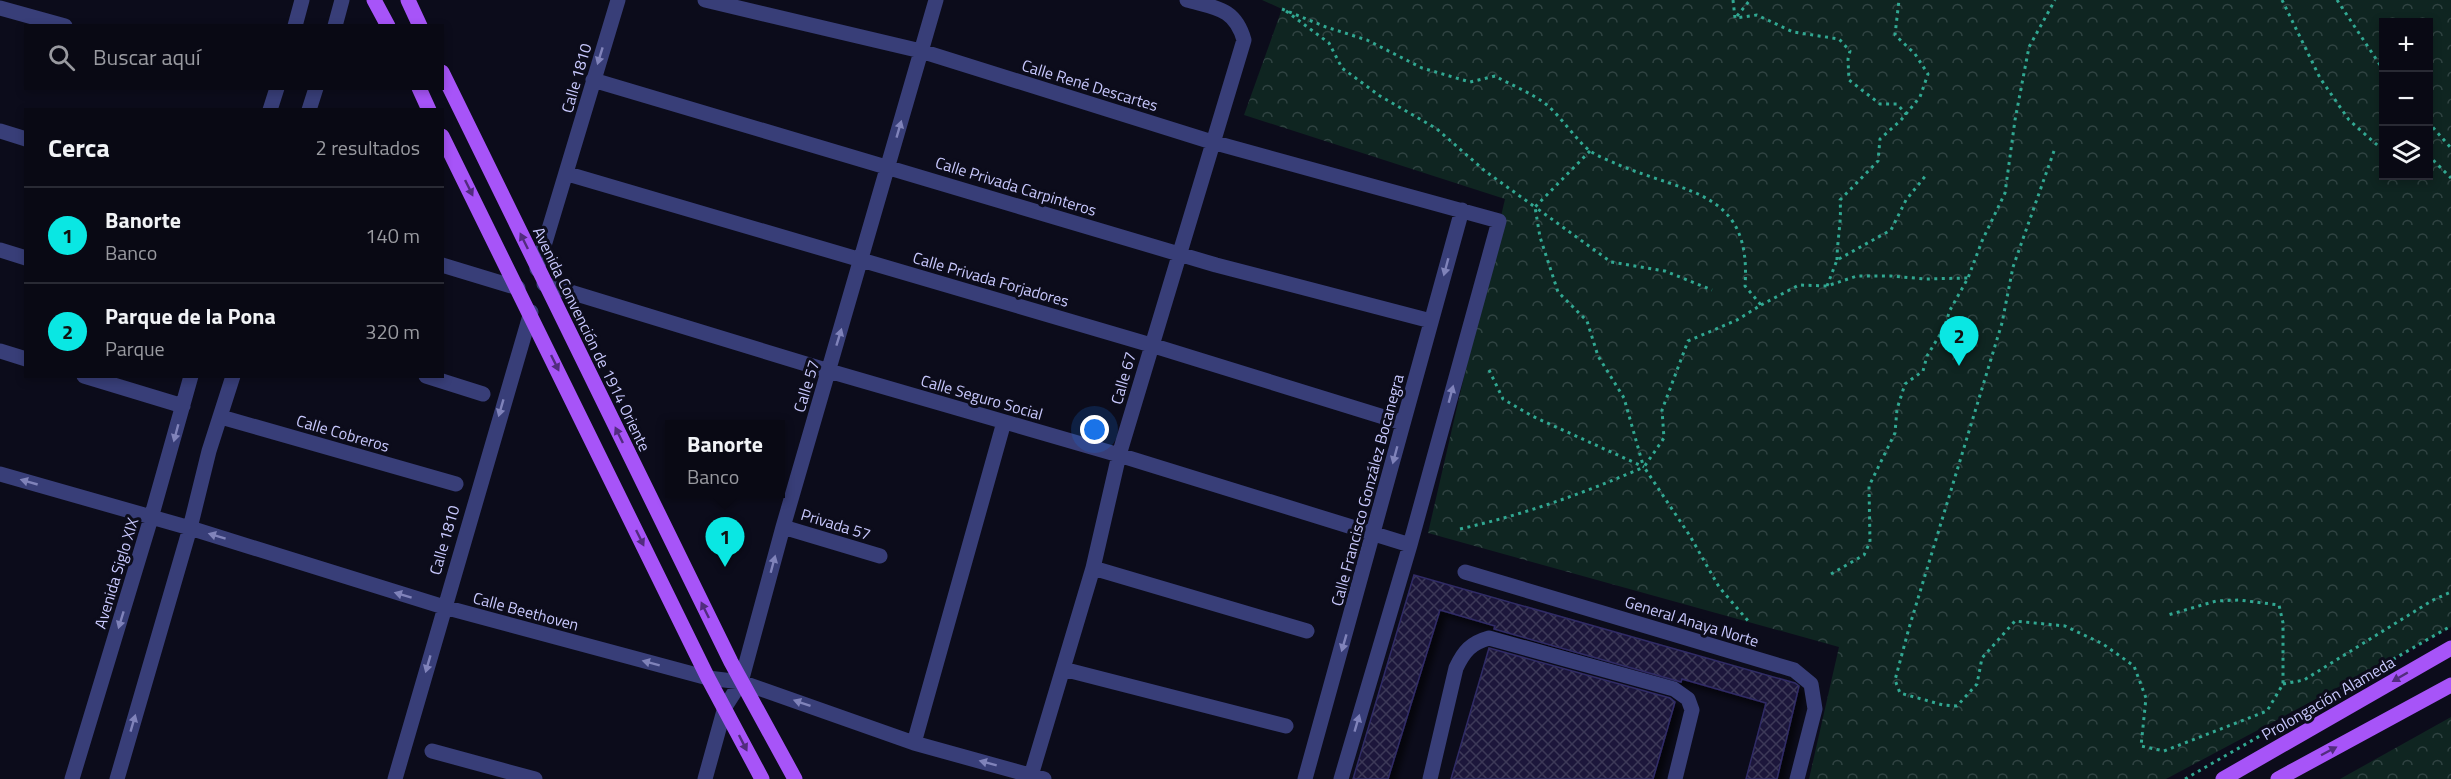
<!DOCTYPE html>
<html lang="es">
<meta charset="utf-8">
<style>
body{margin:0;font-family:"Titillium Web",sans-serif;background:#12121d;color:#f1f3f6}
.controls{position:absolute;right:18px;top:18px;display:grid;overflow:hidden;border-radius:0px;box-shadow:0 3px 9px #0003}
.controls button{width:54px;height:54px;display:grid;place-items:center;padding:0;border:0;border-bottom:2px solid #292a34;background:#090914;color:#f1f3f6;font:30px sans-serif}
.you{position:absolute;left:1095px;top:430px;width:21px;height:21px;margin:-15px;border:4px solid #fff;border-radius:50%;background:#1a73e8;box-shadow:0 0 0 9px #1a73e833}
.badge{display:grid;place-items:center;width:39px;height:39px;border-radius:50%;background:#0ae7e3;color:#111;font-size:20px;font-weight:700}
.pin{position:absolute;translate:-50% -50px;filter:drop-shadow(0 2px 3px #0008)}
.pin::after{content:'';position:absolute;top:32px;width:21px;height:18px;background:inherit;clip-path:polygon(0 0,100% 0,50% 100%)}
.popup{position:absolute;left:665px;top:420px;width:120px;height:78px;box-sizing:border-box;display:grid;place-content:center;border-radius:0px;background:#090914;filter:drop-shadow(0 2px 4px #0005);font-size:20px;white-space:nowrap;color:#999aa0}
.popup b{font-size:22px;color:#f1f3f6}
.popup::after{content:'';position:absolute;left:50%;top:100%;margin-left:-12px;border:12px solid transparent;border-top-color:#090914}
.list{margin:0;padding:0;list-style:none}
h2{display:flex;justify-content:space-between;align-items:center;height:78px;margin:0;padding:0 24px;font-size:26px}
h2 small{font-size:20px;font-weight:400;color:#999aa0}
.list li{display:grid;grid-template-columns:39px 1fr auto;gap:18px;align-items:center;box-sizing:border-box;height:96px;padding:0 24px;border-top:2px solid #292a34}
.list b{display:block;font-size:22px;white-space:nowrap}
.list p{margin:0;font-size:20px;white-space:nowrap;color:#999aa0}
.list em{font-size:20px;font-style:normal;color:#999aa0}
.icon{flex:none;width:33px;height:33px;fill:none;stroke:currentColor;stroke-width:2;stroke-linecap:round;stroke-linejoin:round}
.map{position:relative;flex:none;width:2451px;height:779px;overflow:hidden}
.search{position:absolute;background:#090914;box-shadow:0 3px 9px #0003;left:24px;top:24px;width:420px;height:66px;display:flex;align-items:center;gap:15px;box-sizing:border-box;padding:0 21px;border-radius:0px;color:#999aa0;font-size:22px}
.panel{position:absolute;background:#090914;box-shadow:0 3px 9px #0003;left:24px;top:108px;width:420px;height:270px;border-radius:0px}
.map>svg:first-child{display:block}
.park{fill:url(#park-crowns);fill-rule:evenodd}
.building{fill:url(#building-cross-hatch);stroke:#302c66;stroke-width:1.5;filter:url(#shadow)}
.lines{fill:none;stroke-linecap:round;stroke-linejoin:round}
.path{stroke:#31a892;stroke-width:3;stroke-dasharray:3 4.5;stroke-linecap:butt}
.minor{stroke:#383e78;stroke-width:15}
.major{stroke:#a754f8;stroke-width:15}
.oneway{fill:#8083ba}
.oneway2{fill:#522c7e}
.labels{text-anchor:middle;stroke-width:6;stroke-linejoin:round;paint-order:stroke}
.street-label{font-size:16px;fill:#c8c8fd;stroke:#0c0c1b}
</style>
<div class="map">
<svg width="2451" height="779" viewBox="0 0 2451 779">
<defs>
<pattern id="park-crowns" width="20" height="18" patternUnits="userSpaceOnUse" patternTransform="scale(1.5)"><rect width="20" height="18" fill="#0f2521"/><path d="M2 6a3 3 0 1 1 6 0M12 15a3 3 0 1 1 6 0" fill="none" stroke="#304342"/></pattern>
<pattern id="building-cross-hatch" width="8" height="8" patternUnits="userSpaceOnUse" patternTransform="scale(1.5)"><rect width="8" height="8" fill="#1c193b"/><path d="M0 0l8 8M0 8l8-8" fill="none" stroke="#3c3958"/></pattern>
<filter id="shadow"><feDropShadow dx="5.5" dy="5.5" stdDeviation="3" flood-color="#0009"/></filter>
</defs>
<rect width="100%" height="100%" fill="#0c0c1b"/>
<!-- park -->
<path class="park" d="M1262 0H2451V627L2166 779H1809L1839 647 1428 533 1505 199 1244 115 1282 9ZM2384 22H2428V176H2384Z
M2451 717V779H2340Z"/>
<!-- building -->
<path class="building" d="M1414 575 1795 683 1799 686 1777 779H1746L1766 703 1682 679 1681 682 1494 629 1495 626 1440 610 1388 779H1353Z
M1489 648 1670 698 1675 702 1653 779H1451Z"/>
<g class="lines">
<!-- path -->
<path class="path" d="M1733 0 1735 18 1757 15 1793 32 1839 39 1850 51 1848 59 1849 80 1880 104H1897L1906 114
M2282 0 2320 78 2349 120 2384 151
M2337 0 2384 71
M1282 9 1326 27 1367 40 1422 68 1470 82 1495 76C1511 85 1532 93 1547 105 1562 118 1577 141 1590 151 1599 157 1610 161 1619 165 1688 194 1752 191 1745 286L1761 305 1737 320 1688 341 1662 410 1664 438 1644 467 1690 536 1719 587 1749 622
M1286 11 1329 43 1342 68 1380 96 1437 129 1485 171 1535 207 1540 237 1558 292 1587 321 1598 356 1624 398 1643 465
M1737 16 1750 0
M2428 122 2451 148
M1590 151 1535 207 1611 262 1665 271 1712 290
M2054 151 2013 267 2002 323 1909 628 1895 680 1900 693 1943 705 1957 706 1977 684 1982 658 2015 621 2065 626 2103 644 2134 666 2146 698 2141 746 2164 751 2267 711 2283 684V623L2279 605 2239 600 2216 601 2168 615
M2428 155 2451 178
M1837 260C1837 240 1842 220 1840 200L1878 161 1880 139 1901 120 1920 97 1928 74 1915 54 1895 35 1899 0
M1827 286 1837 260 1891 230 1906 200 1927 174
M1761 305 1799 285 1827 286 1857 276H1891L1926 279 1968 278
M1489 370 1503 399 1532 416 1644 467
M1460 529C1526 514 1582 494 1644 467
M1831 574 1864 555 1870 542 1869 486 1895 433 1897 409 1905 384 1923 371 1927 356 1944 328 1950 310 1968 278 1982 241 2005 193 2015 120 2029 47 2055 0
M2283 684 2304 680 2433 600 2451 592
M2185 779 2451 626"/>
<!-- minor -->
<path class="minor" d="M705 0 921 51 1212 142 1499 221 1410 545 1341 779
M0 8 65 26
M295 26 302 0
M335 26 342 0
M593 80 1216 265 1431 321
M270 110 277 88
M309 110 316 88
M0 131 26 139
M568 174 1151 345 1403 423
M0 250 26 258
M442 265 518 288
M537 269 618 0
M544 284 829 371 1119 455 1410 545
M0 351 26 359
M84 376 183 406
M426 376 483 394
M221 417 456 484
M0 474 190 528 444 607 708 678 741 682 914 743 1044 779
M783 527 880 556
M1093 568 1307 631
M1465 572 1794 670 1811 684 1815 709 1797 779
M1063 669 1286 726
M914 743 1004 422
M432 751 535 779
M72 779 151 518 191 376
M117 779 190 528 209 451 233 376
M395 779 531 312
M705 779 725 707 741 682 783 527 936 0
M1030 779 1093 568 1119 455 1244 40C1235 8 1216 8 1187 0
M1305 779 1462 210
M1430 779 1456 668C1464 651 1471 643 1489 638L1674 689 1688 699 1692 710 1675 779"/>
<!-- major -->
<path class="major" d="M374 0 388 26
M408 0 420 26
M442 72 731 662 795 779
M419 88 429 110
M442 136 708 678 762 779
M2223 779 2451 648
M2278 779 2451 685"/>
</g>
<!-- one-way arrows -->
<defs><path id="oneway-solid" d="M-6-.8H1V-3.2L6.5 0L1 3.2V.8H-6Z" transform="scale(1.5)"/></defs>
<g class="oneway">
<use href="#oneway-solid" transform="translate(600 56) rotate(107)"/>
<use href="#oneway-solid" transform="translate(899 129) rotate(-74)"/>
<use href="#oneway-solid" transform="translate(1446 267) rotate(105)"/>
<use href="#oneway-solid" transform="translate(839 337) rotate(-73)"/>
<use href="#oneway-solid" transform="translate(1451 394) rotate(-75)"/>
<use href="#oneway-solid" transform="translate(501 408) rotate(106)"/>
<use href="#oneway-solid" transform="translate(176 433) rotate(105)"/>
<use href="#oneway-solid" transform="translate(1395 455) rotate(105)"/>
<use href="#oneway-solid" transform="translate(29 482) rotate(-164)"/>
<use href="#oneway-solid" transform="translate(217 536) rotate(-163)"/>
<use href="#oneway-solid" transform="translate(773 564) rotate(-75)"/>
<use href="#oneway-solid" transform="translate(403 595) rotate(-163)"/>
<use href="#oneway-solid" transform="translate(121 620) rotate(107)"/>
<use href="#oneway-solid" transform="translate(1344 643) rotate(106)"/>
<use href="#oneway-solid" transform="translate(651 663) rotate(-165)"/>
<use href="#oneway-solid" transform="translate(428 664) rotate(106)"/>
<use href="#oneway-solid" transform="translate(802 703) rotate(-161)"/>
<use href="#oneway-solid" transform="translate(133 723) rotate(-74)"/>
<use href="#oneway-solid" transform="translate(1357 723) rotate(-74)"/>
<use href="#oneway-solid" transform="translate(988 763) rotate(-165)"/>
</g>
<g class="oneway2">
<use href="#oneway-solid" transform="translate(469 188) rotate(64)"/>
<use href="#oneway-solid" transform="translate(524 241) rotate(-116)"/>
<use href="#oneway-solid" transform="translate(555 363) rotate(64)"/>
<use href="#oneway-solid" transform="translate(619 435) rotate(-116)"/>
<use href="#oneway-solid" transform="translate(640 538) rotate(64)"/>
<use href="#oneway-solid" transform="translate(705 610) rotate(-116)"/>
<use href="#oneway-solid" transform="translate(2400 677) rotate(150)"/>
<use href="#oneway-solid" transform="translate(743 743) rotate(63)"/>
<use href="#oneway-solid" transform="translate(2329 751) rotate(-28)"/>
</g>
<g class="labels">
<!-- street labels -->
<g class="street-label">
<text transform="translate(576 78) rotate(-74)" y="6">Calle 1810</text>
<text transform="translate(1090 85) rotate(17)" y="6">Calle René Descartes</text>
<text transform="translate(1016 186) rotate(17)" y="6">Calle Privada Carpinteros</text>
<text transform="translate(991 279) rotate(16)" y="6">Calle Privada Forjadores</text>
<text transform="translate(592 339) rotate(64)" y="6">Avenida Convención de 1914 Oriente</text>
<text transform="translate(1123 378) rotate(-74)" y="6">Calle 67</text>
<text transform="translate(806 386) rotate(-73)" y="6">Calle 57</text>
<text transform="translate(982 397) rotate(16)" y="6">Calle Seguro Social</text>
<text transform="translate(343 433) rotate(16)" y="6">Calle Cobreros</text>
<text transform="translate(1367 490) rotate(-75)" y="6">Calle Francisco González Bocanegra</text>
<text transform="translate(836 524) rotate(17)" y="6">Privada 57</text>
<text transform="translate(444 540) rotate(-74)" y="6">Calle 1810</text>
<text transform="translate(116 573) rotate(-73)" y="6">Avenida Siglo XIX</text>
<text transform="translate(526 611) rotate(15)" y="6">Calle Beethoven</text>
<text transform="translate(1692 621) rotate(17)" y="6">General Anaya Norte</text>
<text transform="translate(2328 698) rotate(-30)" y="6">Prolongación Alameda</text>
</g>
</g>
</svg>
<div class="controls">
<button>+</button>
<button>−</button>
<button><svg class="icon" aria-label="layers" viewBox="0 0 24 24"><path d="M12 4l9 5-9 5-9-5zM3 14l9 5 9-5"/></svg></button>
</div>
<div class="you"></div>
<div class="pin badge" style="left:725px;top:567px">1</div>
<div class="popup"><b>Banorte</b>Banco</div>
<div class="pin badge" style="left:1959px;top:366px">2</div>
<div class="search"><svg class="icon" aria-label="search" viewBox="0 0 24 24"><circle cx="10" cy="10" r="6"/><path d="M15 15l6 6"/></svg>Buscar aquí</div>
<section class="panel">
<h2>Cerca<small>2 resultados</small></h2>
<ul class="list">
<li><span class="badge">1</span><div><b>Banorte</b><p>Banco</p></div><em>140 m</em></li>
<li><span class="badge">2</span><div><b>Parque de la Pona</b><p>Parque</p></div><em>320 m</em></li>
</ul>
</section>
</div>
